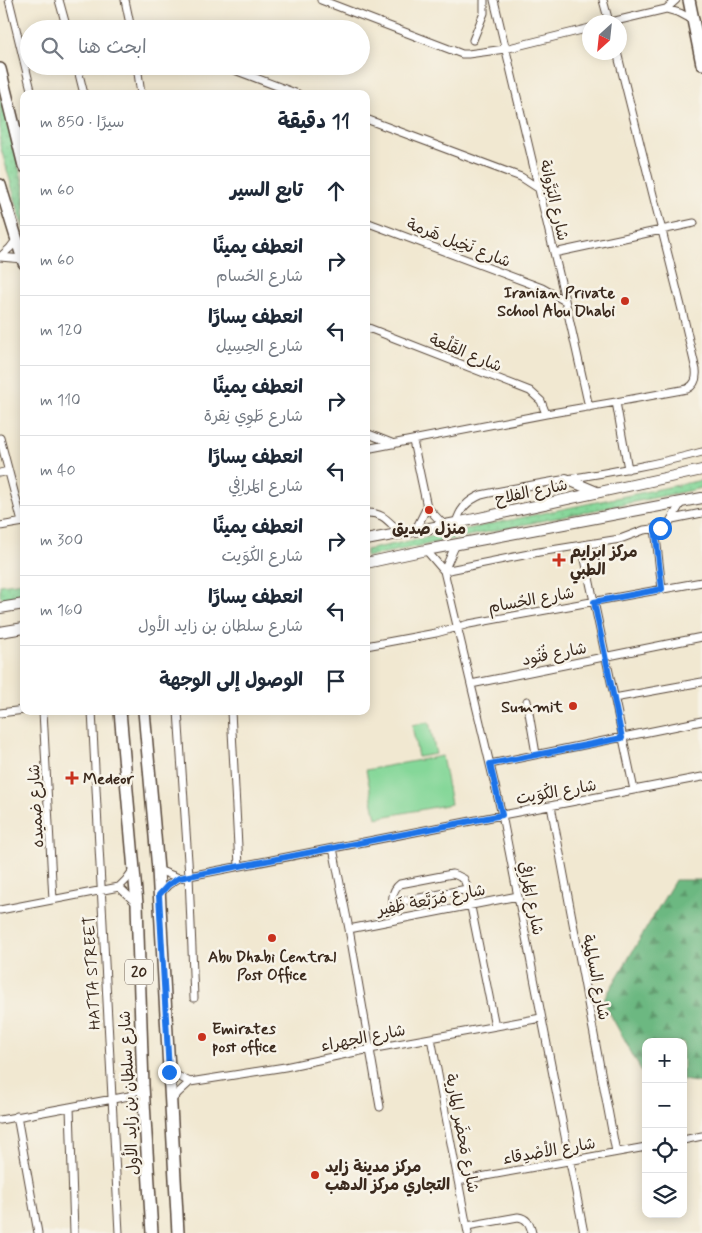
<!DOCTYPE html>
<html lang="ar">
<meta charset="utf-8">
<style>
body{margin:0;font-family:Mynerve,"Playpen Sans Arabic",sans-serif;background:#f2f2f3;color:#1f2937;direction:rtl}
.controls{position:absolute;right:15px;bottom:15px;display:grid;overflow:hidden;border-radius:10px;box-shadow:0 2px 12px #0003}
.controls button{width:45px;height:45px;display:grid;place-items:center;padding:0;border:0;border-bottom:1px solid #e0e1e3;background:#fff;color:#1f2937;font:25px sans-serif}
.compass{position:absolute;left:582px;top:15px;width:45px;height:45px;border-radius:50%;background:#fff;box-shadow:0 2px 12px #0003;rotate:207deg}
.stop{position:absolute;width:15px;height:15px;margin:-11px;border:4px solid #1a73e8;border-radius:50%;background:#fff}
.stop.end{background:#1a73e8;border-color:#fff;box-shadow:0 1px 5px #0008}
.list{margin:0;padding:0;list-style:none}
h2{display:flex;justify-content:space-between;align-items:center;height:65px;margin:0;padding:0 20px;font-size:21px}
h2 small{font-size:16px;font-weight:400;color:#747a83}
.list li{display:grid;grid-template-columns:32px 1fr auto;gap:15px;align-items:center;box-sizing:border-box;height:70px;padding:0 20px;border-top:1px solid #e0e1e3}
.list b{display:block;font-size:19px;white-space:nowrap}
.list p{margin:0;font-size:16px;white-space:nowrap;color:#747a83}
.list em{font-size:16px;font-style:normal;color:#747a83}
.icon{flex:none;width:28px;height:28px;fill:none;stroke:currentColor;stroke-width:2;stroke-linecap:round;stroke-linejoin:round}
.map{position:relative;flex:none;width:702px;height:1233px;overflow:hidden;direction:ltr}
.search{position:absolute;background:#fff;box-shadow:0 2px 12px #0003;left:20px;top:20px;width:350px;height:55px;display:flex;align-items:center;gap:12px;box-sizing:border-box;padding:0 18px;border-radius:28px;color:#747a83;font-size:19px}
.panel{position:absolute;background:#fff;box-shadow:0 2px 12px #0003;left:20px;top:90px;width:350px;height:625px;border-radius:10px;direction:rtl}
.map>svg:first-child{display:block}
.grass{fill:url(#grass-dots);stroke:#60805c}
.forest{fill:url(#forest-firs);stroke:#547150}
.pitch{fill:#85d799;stroke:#60805c}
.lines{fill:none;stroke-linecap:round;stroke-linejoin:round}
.minor-casing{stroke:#564639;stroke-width:9}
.secondary-casing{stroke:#564639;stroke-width:12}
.primary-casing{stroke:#564639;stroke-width:14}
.minor{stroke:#fff;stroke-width:7}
.secondary{stroke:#fff;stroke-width:10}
.primary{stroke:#fff;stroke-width:11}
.route{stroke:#1a73e8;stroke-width:6}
.poi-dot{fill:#c8321e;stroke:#f7f3e8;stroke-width:2}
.labels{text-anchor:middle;stroke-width:5;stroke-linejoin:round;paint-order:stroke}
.shield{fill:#f7f3e8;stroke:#73665b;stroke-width:1}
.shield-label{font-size:15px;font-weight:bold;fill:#3b2a1e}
.street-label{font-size:16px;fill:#3b2a1e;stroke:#f7f3e8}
.poi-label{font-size:16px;font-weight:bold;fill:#3b2a1e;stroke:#f7f3e8;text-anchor:start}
</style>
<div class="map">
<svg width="702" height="1233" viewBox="0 0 702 1233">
<defs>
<pattern id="grass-dots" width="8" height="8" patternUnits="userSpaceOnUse" patternTransform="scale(1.25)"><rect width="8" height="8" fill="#85d799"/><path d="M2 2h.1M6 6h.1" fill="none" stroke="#74b983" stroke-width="1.8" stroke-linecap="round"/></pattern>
<pattern id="forest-firs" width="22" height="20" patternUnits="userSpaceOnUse" patternTransform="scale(1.25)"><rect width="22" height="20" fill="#6cb881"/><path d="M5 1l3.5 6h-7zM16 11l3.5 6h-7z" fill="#5a9669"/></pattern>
</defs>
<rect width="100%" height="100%" fill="#f7f3e8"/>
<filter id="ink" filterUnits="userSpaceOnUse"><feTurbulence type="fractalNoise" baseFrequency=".02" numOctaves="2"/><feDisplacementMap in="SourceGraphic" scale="10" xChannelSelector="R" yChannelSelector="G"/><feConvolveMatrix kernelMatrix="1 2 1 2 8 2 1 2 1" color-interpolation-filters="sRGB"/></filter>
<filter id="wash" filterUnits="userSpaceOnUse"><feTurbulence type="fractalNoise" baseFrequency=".0096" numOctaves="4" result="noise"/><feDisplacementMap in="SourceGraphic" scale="20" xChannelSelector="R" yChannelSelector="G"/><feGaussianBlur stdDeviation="1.12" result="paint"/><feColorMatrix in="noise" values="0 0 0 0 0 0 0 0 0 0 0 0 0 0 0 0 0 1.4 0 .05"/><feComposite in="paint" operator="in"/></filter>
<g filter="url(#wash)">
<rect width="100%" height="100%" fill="#f1e8d1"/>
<!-- grass -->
<path class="grass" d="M0 95 24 187V230L0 145Z
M702 480V488L366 557V550Z
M24 582V595L3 599 0 596V585Z"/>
<!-- forest -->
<path class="forest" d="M675 880H702V1083L683 1080V1042H646V1074H643L603 1001Z"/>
<!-- pitch -->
<path class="pitch" d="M429 722 436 754 418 757 412 725Z
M442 756 451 804 376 818 366 770Z"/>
</g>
<g filter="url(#ink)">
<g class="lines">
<defs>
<path id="minor" d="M9 0 32 94
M59 0 67 29
M125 0 131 29
M321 0 462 54H468L505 49 590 28
M494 0 561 282 589 407
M603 0 609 22
M666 9 680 13 693 20
M611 22 666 9 676 0
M473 40 484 13V0
M77 66 84 94
M137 66 141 94
M224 66 298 94
M366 119 521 177 538 188
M366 222 542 288 565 301
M554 253 694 223
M1 256 10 248 17 239
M0 257 23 259
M366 327 530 391 541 401 546 414
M616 402 628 469
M366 433 394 444
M0 438 22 522
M413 441 427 507 444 525
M366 449 546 414 616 402 687 389C695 385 697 379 696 370L682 310 617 52
M0 473 8 471
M366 513C384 512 389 523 401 533
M672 519 702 513
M456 523C460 509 467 501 481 495 554 479 629 472 702 452
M0 526 24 522
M655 528 662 589
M415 531 427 507
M582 545 634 790
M426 550 444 571 502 815 584 1233
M444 571 539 552 620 539 644 530 660 528 669 523 681 503
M444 571 456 544
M366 646 436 633 469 624 702 582
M471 684 702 637
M614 698 702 682
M527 701 536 754
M43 711 53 900
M92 711 119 1233
M178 711 189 876 194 998
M231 711 239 866
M0 713 24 710
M490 764 702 721
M551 806 616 1152
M333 848 349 929 380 1107
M158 870 179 878
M119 887 137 904
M159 895 168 885 179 878 502 815 702 777
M393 903 467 889
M0 910 119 887 126 880 134 869
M396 920C394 907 388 893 400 884L452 874 456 875 464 879 467 887 495 1026
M349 929 518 896
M431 1038 468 1233
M169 1072 190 1082 285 1067 370 1049 541 1018
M171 1101 178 1093 190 1082
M70 1107 74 1233
M17 1116 38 1233
M0 1120 129 1096 143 1086
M683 1140 702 1136
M458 1181 646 1147
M467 1226 518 1217C527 1218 530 1224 532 1233"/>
<path id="secondary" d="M566 479 597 492
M366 540 456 523 702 470
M366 563 426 550 702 498
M0 608 24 604
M0 632 24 628"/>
<path id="primary" d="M689 0 702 64
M0 69 24 166
M0 185 24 263
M120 711 137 904 143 1086 152 1233
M144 711 158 870 178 1233"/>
</defs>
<!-- minor casing -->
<use href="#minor" class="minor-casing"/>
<!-- secondary casing -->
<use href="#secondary" class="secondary-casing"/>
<!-- primary casing -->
<use href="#primary" class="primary-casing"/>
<!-- minor -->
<use href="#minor" class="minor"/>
<!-- secondary -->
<use href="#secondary" class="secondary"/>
<!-- primary -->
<use href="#primary" class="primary"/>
</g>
</g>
<g class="lines" filter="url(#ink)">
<!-- route -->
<path class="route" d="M169 1072 159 895 168 885 179 878 502 815 490 764 622 738 594 602 662 589 655 528H660"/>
</g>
<!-- markers -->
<g class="poi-dot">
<circle cx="625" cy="301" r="5"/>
<circle cx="429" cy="510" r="5"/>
<path d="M556.5 552.5h5v5h5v5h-5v5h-5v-5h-5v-5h5z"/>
<circle cx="573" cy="706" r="5"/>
<path d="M69.5 770.5h5v5h5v5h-5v5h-5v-5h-5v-5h5z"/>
<circle cx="272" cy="938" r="5"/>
<circle cx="202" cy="1037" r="5"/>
<circle cx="315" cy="1175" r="5"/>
</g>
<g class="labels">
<!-- shield labels -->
<rect class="shield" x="125" y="959.5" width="28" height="25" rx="4"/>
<g class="shield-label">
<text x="139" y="977">20</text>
</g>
<!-- street labels -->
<g class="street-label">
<text transform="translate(555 200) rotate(77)" y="6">شارع البَرَّوانة</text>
<text transform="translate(459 242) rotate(21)" y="6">شارع نَخِيل هَرمة</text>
<text transform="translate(466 352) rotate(22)" y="6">شارع القَلْعة</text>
<text transform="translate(531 491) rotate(-12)" y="6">شارع الفلاح</text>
<text transform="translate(531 599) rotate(-10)" y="6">شارع الحُسام</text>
<text transform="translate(554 653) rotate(-11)" y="6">شارع فُنُود</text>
<text transform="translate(556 791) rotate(-10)" y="6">شارع الكُوَيت</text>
<text transform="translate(35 806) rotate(-93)" y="6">شارع ضميده</text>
<text transform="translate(532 898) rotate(79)" y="6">شارع المَرافِي</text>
<text transform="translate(431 899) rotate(-11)" y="6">شارع مُرَبَّعة ظَفِير</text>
<text transform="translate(91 973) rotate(-93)" y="6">HATTA STREET</text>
<text transform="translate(597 977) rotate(79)" y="6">شارع السالمية</text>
<text transform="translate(363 1037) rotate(-11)" y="6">شارع الجهراء</text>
<text transform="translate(128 1093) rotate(-93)" y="6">شارع سلطان بن زايد الأول</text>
<text transform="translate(463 1133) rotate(79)" y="6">شارع مَحضَر المارية</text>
<text transform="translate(549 1150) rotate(-10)" y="6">شارع الأصْدِقاء</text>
</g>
<!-- poi labels -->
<g class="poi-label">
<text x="615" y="298" text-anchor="end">Iranian Private<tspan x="615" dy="18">School Abu Dhabi</tspan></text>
<text x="429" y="534" text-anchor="middle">منزل صديق</text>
<text x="570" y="557">مركز ابرايم<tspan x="570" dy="18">الطبي</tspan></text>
<text x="563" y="712" text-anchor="end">Summit</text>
<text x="83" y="784">Medeor</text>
<text x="272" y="962" text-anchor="middle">Abu Dhabi Central<tspan x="272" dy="18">Post Office</tspan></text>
<text x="212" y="1034">Emirates<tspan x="212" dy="18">post office</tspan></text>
<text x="325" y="1172">مركز مدينة زايد<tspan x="325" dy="18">التجاري مركز الدهب</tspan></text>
</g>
</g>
</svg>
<div class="controls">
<button>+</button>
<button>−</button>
<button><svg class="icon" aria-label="locate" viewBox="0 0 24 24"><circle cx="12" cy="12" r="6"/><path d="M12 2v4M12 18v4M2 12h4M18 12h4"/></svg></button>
<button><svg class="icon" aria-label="layers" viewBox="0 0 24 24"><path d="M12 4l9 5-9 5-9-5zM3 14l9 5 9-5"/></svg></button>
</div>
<svg class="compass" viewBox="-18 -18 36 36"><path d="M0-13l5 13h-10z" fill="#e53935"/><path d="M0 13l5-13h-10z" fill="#747a83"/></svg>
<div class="stop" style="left:660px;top:528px"></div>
<div class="stop end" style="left:169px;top:1072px"></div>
<div class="search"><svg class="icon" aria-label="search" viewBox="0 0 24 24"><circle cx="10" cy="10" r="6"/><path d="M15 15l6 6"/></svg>ابحث هنا</div>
<section class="panel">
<h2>11 دقيقة<small>سيرًا · 850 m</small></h2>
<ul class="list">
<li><svg class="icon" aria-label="ahead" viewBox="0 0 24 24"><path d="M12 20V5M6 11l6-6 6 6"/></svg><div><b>تابع السير</b></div><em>60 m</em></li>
<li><svg class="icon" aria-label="right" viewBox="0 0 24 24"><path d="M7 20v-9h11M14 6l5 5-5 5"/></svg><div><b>انعطف يمينًا</b><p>شارع الحُسام</p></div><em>60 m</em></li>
<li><svg class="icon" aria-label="left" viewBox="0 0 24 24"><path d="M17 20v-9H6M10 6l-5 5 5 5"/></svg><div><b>انعطف يسارًا</b><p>شارع الحِسِيل</p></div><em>120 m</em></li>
<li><svg class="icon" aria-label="right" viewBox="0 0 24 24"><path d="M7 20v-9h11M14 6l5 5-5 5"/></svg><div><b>انعطف يمينًا</b><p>شارع طَوِي نِقرة</p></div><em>110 m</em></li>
<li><svg class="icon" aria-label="left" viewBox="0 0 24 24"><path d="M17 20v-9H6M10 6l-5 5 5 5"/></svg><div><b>انعطف يسارًا</b><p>شارع المَرافِي</p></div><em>40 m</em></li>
<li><svg class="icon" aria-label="right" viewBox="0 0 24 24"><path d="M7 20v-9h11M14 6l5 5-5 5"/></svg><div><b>انعطف يمينًا</b><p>شارع الكُوَيت</p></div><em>300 m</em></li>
<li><svg class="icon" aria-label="left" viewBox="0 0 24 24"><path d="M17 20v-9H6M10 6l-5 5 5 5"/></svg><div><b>انعطف يسارًا</b><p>شارع سلطان بن زايد الأول</p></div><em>160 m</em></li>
<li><svg class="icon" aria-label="arrive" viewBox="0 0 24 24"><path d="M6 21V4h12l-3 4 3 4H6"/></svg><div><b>الوصول إلى الوجهة</b></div></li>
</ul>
</section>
</div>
